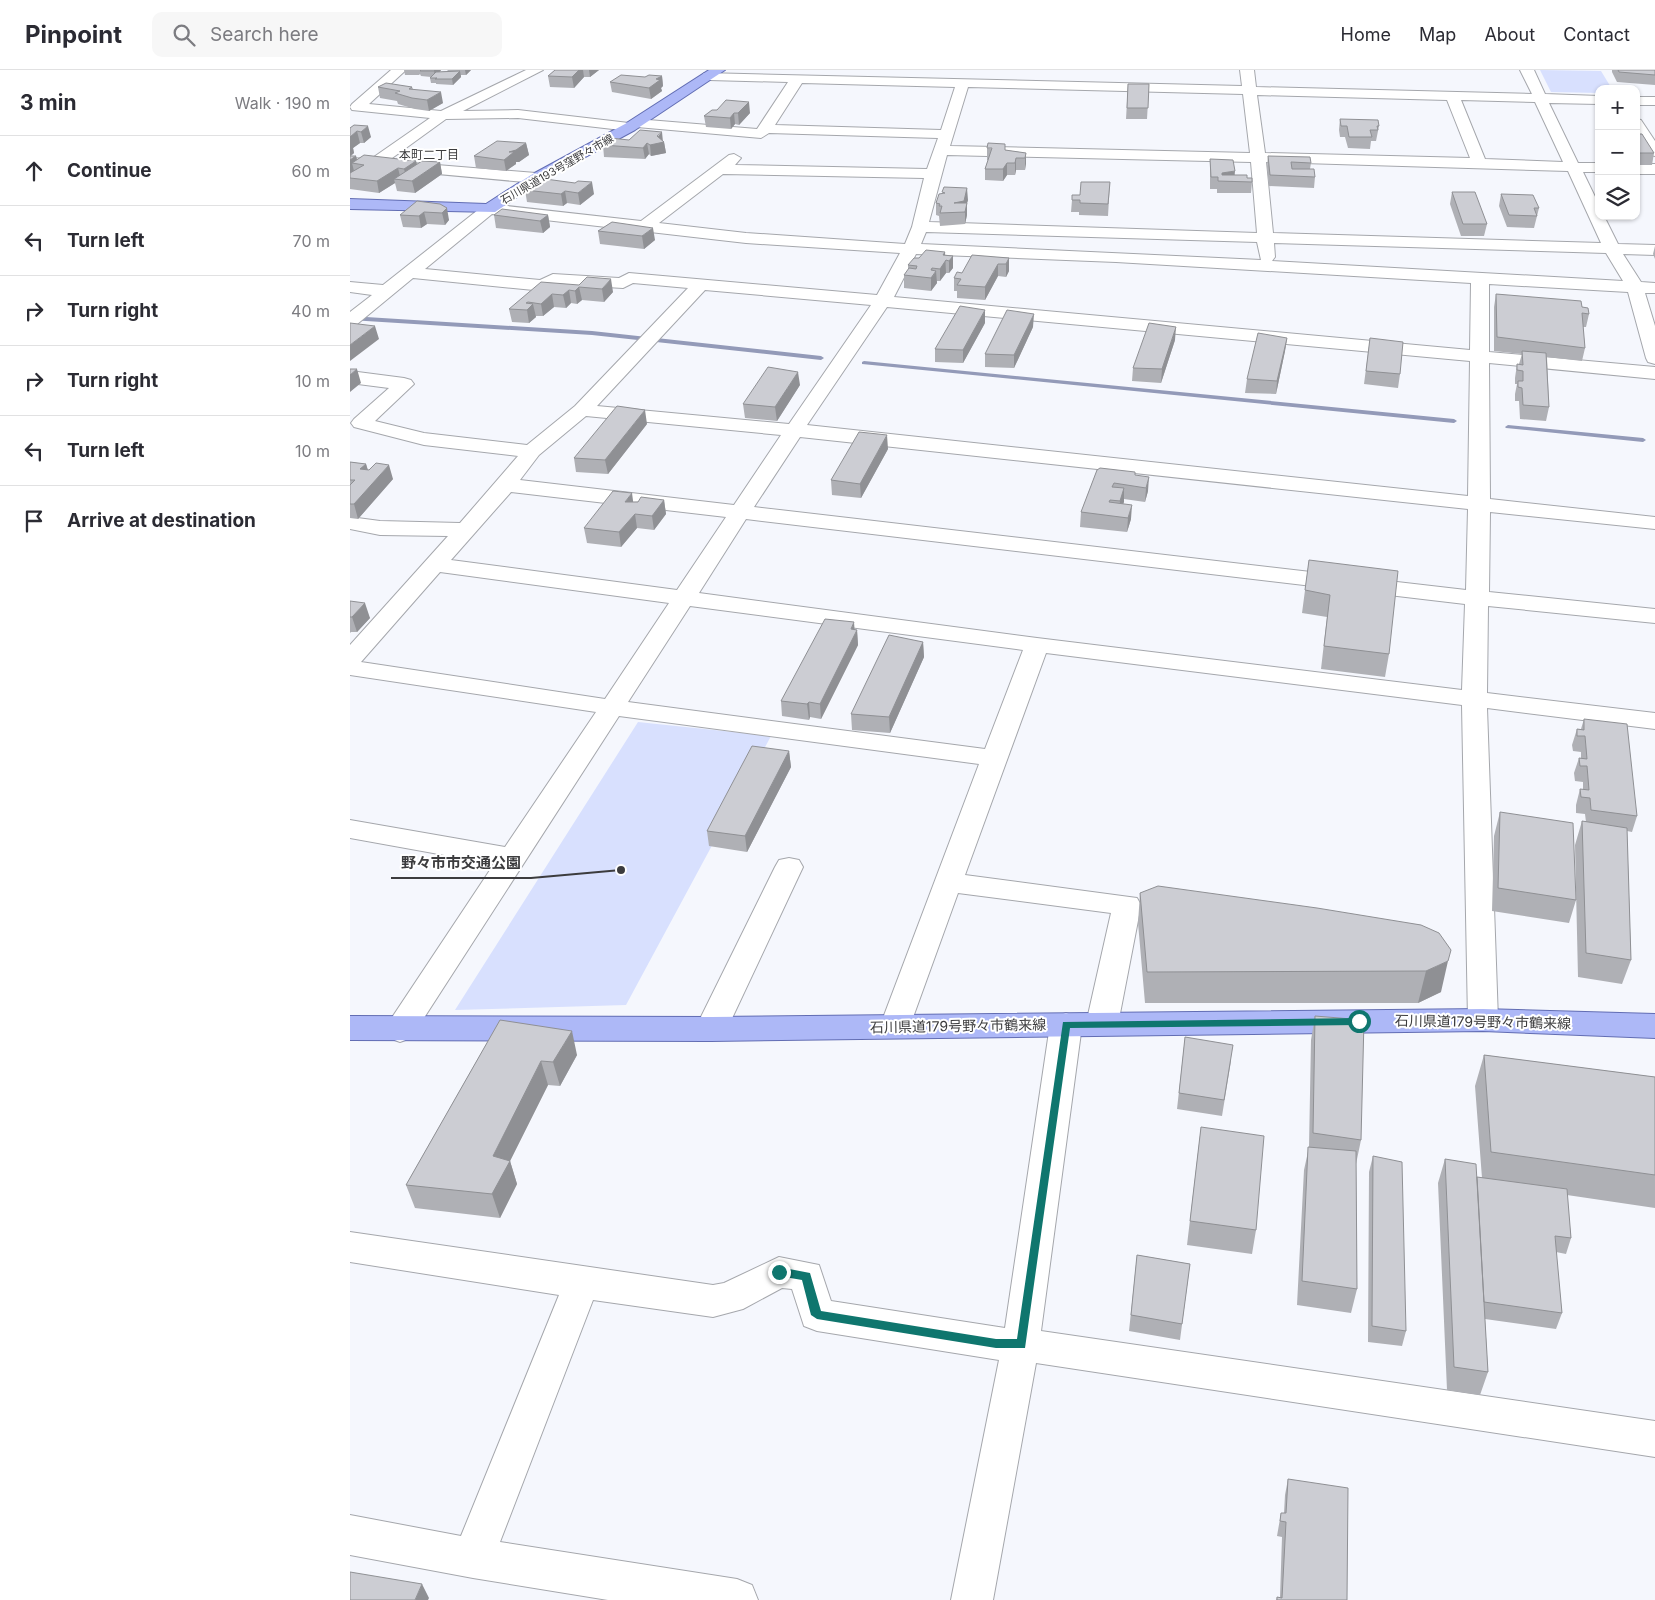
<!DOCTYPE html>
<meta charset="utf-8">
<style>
body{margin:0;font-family:Inter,"Noto Sans JP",sans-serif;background:#f7f7f7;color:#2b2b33}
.controls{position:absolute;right:15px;top:15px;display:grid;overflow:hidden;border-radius:10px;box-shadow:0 1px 4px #0004}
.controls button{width:45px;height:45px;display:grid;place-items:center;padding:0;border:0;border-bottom:1px solid #e1e1e2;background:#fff;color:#2b2b33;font:25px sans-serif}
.stop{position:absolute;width:15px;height:15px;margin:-11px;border:4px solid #0f766e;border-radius:50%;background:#fff}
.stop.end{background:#0f766e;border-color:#fff;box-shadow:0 1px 5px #0008}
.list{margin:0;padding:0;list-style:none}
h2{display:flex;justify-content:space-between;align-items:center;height:65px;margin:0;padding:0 20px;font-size:21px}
h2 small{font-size:16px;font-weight:400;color:#7c7c81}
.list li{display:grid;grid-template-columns:32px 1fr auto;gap:15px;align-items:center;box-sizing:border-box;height:70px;padding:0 20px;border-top:1px solid #e1e1e2}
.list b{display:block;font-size:19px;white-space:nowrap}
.list em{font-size:16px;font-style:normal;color:#7c7c81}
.icon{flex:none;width:28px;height:28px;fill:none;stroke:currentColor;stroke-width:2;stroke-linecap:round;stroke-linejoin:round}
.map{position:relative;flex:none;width:1305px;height:1530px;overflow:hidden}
header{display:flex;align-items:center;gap:30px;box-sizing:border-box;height:70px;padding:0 25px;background:#fff;border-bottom:1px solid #e1e1e2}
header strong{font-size:24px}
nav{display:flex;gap:28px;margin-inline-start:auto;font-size:18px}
.search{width:350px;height:45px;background:#f7f7f7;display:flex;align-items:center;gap:12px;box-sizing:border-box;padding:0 18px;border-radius:10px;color:#7c7c81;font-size:19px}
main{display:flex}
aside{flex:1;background:#fff}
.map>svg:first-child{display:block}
.green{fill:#d8e0fe}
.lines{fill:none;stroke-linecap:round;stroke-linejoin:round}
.stream{fill:#939ab8;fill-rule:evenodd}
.minor-casing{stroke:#a5a7ac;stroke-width:2}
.major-casing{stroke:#626db3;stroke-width:2}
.minor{fill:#fff;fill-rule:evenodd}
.major{fill:#adb8f7;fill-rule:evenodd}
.wall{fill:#afb0b5}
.shaded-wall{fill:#8f9094}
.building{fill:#cccdd3;stroke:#8f9094}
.route{fill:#0f766e}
.labels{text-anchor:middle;stroke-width:4;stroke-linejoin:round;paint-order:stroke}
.far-street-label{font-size:11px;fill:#3c3c3e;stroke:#fff}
.far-neighbourhood-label{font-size:12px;fill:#3c3c3e;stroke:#fff}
.street-label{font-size:14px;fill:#3c3c3e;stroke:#fff}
.leader{fill:none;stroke:#3c3c3e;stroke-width:2}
.callout-dot{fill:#3c3c3e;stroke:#fff;stroke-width:2}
.callout-label{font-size:15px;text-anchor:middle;font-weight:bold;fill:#3c3c3e;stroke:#fff;stroke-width:4;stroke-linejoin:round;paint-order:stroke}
</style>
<header>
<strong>Pinpoint</strong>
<div class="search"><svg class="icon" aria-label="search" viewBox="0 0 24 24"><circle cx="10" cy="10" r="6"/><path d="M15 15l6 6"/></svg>Search here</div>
<nav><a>Home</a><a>Map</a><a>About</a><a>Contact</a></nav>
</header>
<main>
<aside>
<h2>3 min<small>Walk · 190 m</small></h2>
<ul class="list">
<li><svg class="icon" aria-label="ahead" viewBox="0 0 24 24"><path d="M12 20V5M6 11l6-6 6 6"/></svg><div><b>Continue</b></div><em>60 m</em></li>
<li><svg class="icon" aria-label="left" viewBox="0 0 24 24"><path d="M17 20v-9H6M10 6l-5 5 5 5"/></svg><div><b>Turn left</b></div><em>70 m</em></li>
<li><svg class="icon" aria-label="right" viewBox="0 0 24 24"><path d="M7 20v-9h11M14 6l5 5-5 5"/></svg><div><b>Turn right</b></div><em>40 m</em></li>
<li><svg class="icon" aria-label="right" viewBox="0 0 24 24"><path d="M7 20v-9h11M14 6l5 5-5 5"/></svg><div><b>Turn right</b></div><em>10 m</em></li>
<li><svg class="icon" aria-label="left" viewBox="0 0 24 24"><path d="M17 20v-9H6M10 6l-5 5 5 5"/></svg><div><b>Turn left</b></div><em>10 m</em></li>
<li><svg class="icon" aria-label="arrive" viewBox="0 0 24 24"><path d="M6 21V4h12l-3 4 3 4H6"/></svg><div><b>Arrive at destination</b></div></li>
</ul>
</aside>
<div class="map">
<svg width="1305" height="1530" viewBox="0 0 1305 1530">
<rect width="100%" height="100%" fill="#f5f7fd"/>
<!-- green -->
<path class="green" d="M1190 0 1251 1 1262 19H1249V23L1201 22Z
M288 652 421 666 276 935 105 940Z"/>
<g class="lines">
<!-- stream -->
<path class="stream" d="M0 246 242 261 471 286 474 288 471 290 242 265 0 250Z
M514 291 1104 349 1107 351 1104 353 512 294V292Z
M1158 355 1293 368 1296 370 1293 372 1156 358 1155 357Z"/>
<defs>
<path id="minor" d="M41 0H56L19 34 91 41 176 0H193L113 41 168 40 279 53 286 49 407 59 438 12 359 10 352 6 354 3 892 16 890 0H904L906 17 1182 24 1170 0H1184L1195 24 1249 26V34L1199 33 1228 93H1249V102H1233L1249 135V146H1254L1268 174 1305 175V185L1273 184 1291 212 1305 213V223H1295L1305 256V294L1298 292 1296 288 1278 222 1139 214V282L1305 297V309L1139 293 1140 429 1305 447V459L1140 442 1139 522 1305 539V553L1138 536 1137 623 1305 643V659L1137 638 1148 950 1144 958 1133 961 1122 958 1118 950 1112 635 696 583 615 805 787 828 791 835 768 954 763 962 752 965 741 962 736 954 761 843 608 823 557 964 546 968 535 964 530 956 629 694 269 646 61 968 50 972 39 968 34 960 39 952 144 794 0 768V750L155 777 246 642 0 605V575L98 466 30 465 0 459V447L30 451 110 453 168 386 74 375 4 357 1 353 4 349 39 318 0 313V301L54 308 61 310 64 314 25 351 74 363 177 375 225 336 338 218 283 213 273 218 207 214 194 221 63 208 6 255 0 256V242L22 225 0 222V212L33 215 133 136 139 134 291 151 379 85 384 84 391 88 385 95 577 99 588 68 419 63 411 68 287 57 280 61 168 48 96 49 38 91 186 103 194 108 186 113 0 96V88L21 89 80 48 2 40 0 37 2 34ZM452 13 605 17 591 60 425 55ZM618 17 893 24 900 83 600 76ZM907 25 1097 30 1120 88 915 83ZM1111 30 1185 32 1213 92 1135 89ZM597 85 901 92 907 163 579 152ZM916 92 1218 101 1251 173 923 163ZM373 104 574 108 562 157 555 174 396 163 309 153ZM142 144 396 173 550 183 527 225 279 203 269 208 203 204 190 210 75 199ZM576 162 907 172 911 190 571 174ZM924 173 1256 183 1273 211 922 191 925 187ZM566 184 766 192 1121 213 1120 280 544 227ZM355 220 521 235 439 354 247 336ZM537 237 1120 291 1118 426 457 355ZM236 346 431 365 384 435 170 410 189 385ZM450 367 1118 439 1116 520 404 437ZM161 422 376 447 327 520 101 490ZM396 449 1115 534 1112 620 687 568 349 523ZM90 502 319 533 255 629 11 592ZM340 536 673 580 635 679 278 632Z
M1286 27H1305V35H1286Z
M1286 49 1291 50 1305 71V86L1300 85 1286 64Z
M1286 94H1305V104H1286Z
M439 788 449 790 453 797 377 959 372 967 361 971 350 967 345 959 425 797 429 790Z
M716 943 727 947 732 955 691 1261 1305 1351V1387L686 1293 643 1530H601L649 1290 467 1261 454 1256 442 1219 432 1218 393 1239 363 1247 243 1230 150 1472 387 1509 402 1515 408 1530H258L123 1508 0 1485V1445L111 1466 209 1225 0 1192V1162L363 1215 374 1213 429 1187 469 1195 481 1231 655 1258 700 955 705 947Z"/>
<path id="major" d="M359 0H375L285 60 191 111 145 142 0 139V129L136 134 181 105 275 54Z
M1133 939 1305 944V968L1133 961 361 971 0 970V946L361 947Z"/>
</defs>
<!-- minor casing -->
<use href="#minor" class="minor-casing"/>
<!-- major casing -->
<use href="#major" class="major-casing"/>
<!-- minor -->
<use href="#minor" class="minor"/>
<!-- major -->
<use href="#major" class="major"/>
</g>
<!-- wall -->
<path class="wall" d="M54 0H91L90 2 98 1 97 0H121L116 5H111V7L103 15 86 14V13H81L80 8 81 7 71 6 70 4 69 5H55Z
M205 0H249L240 7H234L224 18 200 17 198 6Z
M1262 0H1305V15L1267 12 1262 2Z
M312 6 313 16 311 18 312 21 301 29 262 22 260 12Z
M778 14H799L797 49H776Z
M28 17H62L63 19 93 33 79 41 65 39 48 34 47 31 30 28Z
M362 40 400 43 389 55 385 54 381 59 356 57 354 46Z
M990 49 1029 56 1026 71H1021L1020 79 998 78 995 67H990L989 60Z
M4 55 21 67 14 73H10L3 78 4 83 1 86H6L7 89 66 91 67 94 90 92 92 104 65 123 47 121 45 113 29 123 0 119V58Z
M1286 64 1304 83 1302 95H1286Z
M279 70 313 71 314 72 316 83 301 86 299 84 295 89 254 87 253 75Z
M176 73 179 85 169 92H166V94L156 101 126 98 124 86Z
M637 78 655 80 676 83 675 100H666L665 105H657L653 111 635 110V99L638 90H637Z
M918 86 961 93 960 99 965 107 964 118 919 116 917 97Z
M860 89 885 105 897 108 902 112 901 123H867V119H860Z
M760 112 758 146 729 145V142H721L722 130Z
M178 115 244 124 230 135 217 133 213 136 177 132 175 120 179 118Z
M1102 122 1137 154 1134 166H1111L1100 134Z
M1151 124 1189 138 1184 158 1157 157 1149 136Z
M618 130 617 133V145L615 154 590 156 589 146 586 145V133Z
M90 134 99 150 95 155 77 154 71 158 53 157 50 145Z
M144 145H198L200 157 193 163 146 158Z
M262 152 305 170 294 179 250 174 248 161Z
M1305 176V189L1303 184Z
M595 182V185L603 186V198L599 203H596L590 211H587V213L581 221 554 218V205L558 200V195L569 188Z
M659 188V201L656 207 648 206 635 230 607 228V221H604V208L612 203Z
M237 207 263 222 254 232 232 230 227 234 221 233 216 238 204 237 193 246H186V247L179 253 162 252 159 239 229 215Z
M1146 224 1232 237 1239 244 1236 257H1233L1235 278 1232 291 1197 287 1199 337 1196 351 1170 349 1169 331H1165V324L1167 314H1165V308L1167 294H1169L1172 284 1144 281V237Z
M635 253 613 293 585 292V279Z
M683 257 664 298 635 297V284Z
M937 268 935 281 926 324 895 323 897 309Z
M1020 268 1050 304 1048 318 1014 314Z
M825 270 811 313 782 311 783 298Z
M450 315 427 351 395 348 393 334Z
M297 354 258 404 226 402 224 388Z
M538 379 511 428 482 425 481 410Z
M0 392 16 394 18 400 43 409 8 449 0 448Z
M747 400 785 405 798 421 795 432 774 429 773 434 781 449 777 462 730 457 731 442Z
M314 430 316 444 304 460 287 458 271 477 237 473 234 458 283 432Z
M959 490 1039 584 1035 607 971 599 977 547 952 543Z
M0 531 20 548 7 562H1L0 563Z
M504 559 507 560 508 575 471 649 460 647 459 650 432 646 431 631Z
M573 572 574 587 540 663 502 660 501 644Z
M1234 649 1287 746 1282 762 1277 761 1281 890 1272 914 1228 907 1225 775 1232 751 1236 752 1235 744 1226 743V735L1230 719 1233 720V712L1225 711 1224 703 1229 688H1231V682L1223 681 1222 675 1227 659H1231Z
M439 681 441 697 397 782 359 776 357 761Z
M1150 742 1226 830 1219 853 1142 841 1144 766Z
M790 823 1071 855 1091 922 1068 933H795L788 853Z
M965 946 1011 1070 1006 1094 1007 1219 1001 1243 947 1235 954 1100 959 1077 961 970Z
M150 950 227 985 210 1016 198 1015 160 1091 167 1114 150 1148 65 1138 56 1115Z
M835 967 881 991 872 1046 827 1039Z
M1134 985 1305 1007V1138L1217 1125 1221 1168 1216 1184 1206 1182 1212 1243 1206 1259 1135 1249 1138 1302 1130 1325 1097 1320 1088 1113 1095 1089 1127 1107 1132 1108 1125 1016Z
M851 1057 906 1160 902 1184 837 1175Z
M1023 1086 1056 1261 1052 1276 1018 1272 1019 1102Z
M787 1185 840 1194 830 1270 779 1261Z
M938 1409 997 1530H926L927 1527H930L932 1467 927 1466 931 1443H934L935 1425Z"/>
<!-- shaded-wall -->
<path class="shaded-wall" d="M85 0H91L85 7 84 1Z
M115 0H121L116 5Z
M229 0H233L234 7 224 18 222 7Z
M239 0H249L240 7Z
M110 1 111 7 103 15 102 9Z
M312 6 313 16 311 18 312 21 301 29 299 18 306 9Z
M91 22 93 33 79 41 77 30Z
M399 32 400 43 389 55 388 43Z
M384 43 385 54 381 59 380 48Z
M18 56 21 67 14 73 11 62Z
M7 61 10 73 3 78 4 83 0 86V67Z
M312 62 313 72H314L316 83 301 86 300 75Z
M176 73 179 85 169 92H166V94L156 101 154 90 159 82Z
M297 73 299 84 295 89 293 78Z
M676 83V94L675 100V88Z
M6 86 8 94 2 93 4 101 0 104V90Z
M666 88V100L665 105V93Z
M66 91 69 103 57 110 54 99Z
M90 92 92 104 65 123 62 111Z
M657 93V105L653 111V99Z
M48 98 51 110 44 109 45 113 29 123 27 111Z
M885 101 884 112 872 111V103Z
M242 112 244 124 230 135 228 123Z
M617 118 618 130 614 143V142L604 133Z
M215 121 217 133 213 136 211 124Z
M617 133V145L615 154V142Z
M97 138 99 150 95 155 92 143Z
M74 142 77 154 71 158 69 146Z
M198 145 200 157 193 163 190 151Z
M303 158 305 170 294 179 292 166Z
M595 182 596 203 590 211V199L593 185Z
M603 186V198L599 203V191Z
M659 188V201L656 207V194Z
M648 194V206L635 230V217Z
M582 198 583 206 586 201 587 213 581 221V200Z
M261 209 263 222 254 232 252 219Z
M229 217 232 230 227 234 225 221Z
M219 220 221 233 216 238 213 225Z
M202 224 204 237 193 246 191 234Z
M178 232 179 238 183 234 186 247 179 253 177 240 176 233Z
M635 240V253L613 293V280Z
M684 244 683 257 664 298V285Z
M25 256 29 269 0 291V275Z
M826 257 825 270 811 313 812 299Z
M937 268 935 281 926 324 927 311Z
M7 299 11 313 0 322V305Z
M448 302 450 315 427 351 425 337Z
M295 340 297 354 258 404 255 390Z
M537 365 538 379 511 428 510 414Z
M16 394 20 408 10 399Z
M39 395 43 409 8 449 4 434Z
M799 407 798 421 795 432 796 418Z
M774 418V432L769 445 770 431Z
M282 423 284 438 275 432Z
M314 430 316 444 304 460 302 446Z
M782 435 781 449 777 462 778 448Z
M285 444 287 458 271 477 269 462Z
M15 533 20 548 7 562 2 547Z
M504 552 505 565 507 560 508 575 471 649 470 634Z
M573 572 574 587 540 663 539 647Z
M459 632 460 647 459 650 457 634Z
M439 681 441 697 397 782 395 766Z
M1098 891 1091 922 1068 933 1076 901Z
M222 961 227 985 210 1016 203 992Z
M191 991 198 1015 155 1101 160 1091 167 1114 150 1148 142 1124 143 1086Z
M72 1514 79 1528 78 1530H65Z"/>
<!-- building -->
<path class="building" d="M71 0H85L84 1H70Z
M205 0H229L222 7 198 6Z
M1268 0H1305V5L1269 2Z
M110 1 102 9H85L87 8H80L86 2Z
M271 5 295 7 299 5 312 6 306 9 310 10 299 18 260 12Z
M36 13 62 17 59 19 91 22 77 30 62 28 45 23 50 21 28 17Z
M778 14H799L798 38H777Z
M376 30 399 32 388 43H384L380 48 354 46 362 40H367Z
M990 49 1028 50 1029 56H1027L1028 60H1020L1022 67H999L997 56H991Z
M4 55 18 56 11 62 7 61 0 67V58Z
M290 60 312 62 307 66 314 72 300 75 297 73 293 78 253 75 260 68 279 70Z
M1286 64H1292L1304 83H1286Z
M147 71 176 73 166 80 159 82H164L154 90 124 86Z
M638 73 655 74V80L676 83 675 88H666L665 93H657L653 99H635L642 78H637Z
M14 85 66 91 54 99 48 98 27 111 0 108V103L14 95 2 93Z
M0 86H6L0 90Z
M918 86 960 87 961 93 941 92 942 99H964L965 107 920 105Z
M860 89 883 90 885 101 872 103V105H897V108H902V112L868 111V107H861Z
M72 91 90 92 62 111 44 109Z
M188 108 225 113 228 111 242 112 228 123 215 121 211 124 175 120 182 115H178Z
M731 112H760L758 134 730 133V130H722V125H730Z
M594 117 617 118 614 131 604 133H617L615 142 590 143 592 136H589L590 134 586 133 589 124 595 123 592 122Z
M1102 122H1125L1137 154H1113Z
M1151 124 1183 125 1189 138H1184L1187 146 1159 145Z
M67 131 90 134 97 138 92 143 74 142 69 146 50 145Z
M152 139 198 145 190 151 144 145Z
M262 152 303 158 292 166 248 161Z
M576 180 595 182 593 185 603 186 599 191 596 190 590 199 582 198 581 200 586 201 581 208 554 205 559 198 566 199 567 196 558 195 564 188H569Z
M622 185 659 188 656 194H648L635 217 607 215 611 209 604 208 607 202 612 203Z
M237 207 261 209 252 219 229 217 225 221 219 220 213 225 202 224 191 234 178 232 176 233 183 234 177 240 159 239 191 212 229 215Z
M1146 224 1231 231 1232 237 1238 238 1239 244 1232 243 1235 278 1147 267Z
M610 236 635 240 613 280 585 279Z
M657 240 684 244 664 285 635 284Z
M0 253 25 256 0 275Z
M799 253 826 257 812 299 783 298Z
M908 263 937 268 927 311 897 309Z
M1020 268 1053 272 1050 304 1016 301Z
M1172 281 1196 283 1199 337 1173 335 1172 318 1168 317V311H1173V301L1167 300V294L1173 295Z
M418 297 448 302 425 337 393 334Z
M0 299H7L0 305Z
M267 336 295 340 255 390 224 388Z
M509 362 537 365 510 414 481 410Z
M0 392 16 394 10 399 19 400 26 393 39 395 4 434H0V415L5 410H0Z
M750 398 785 402V405L799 407 796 418 764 413 762 417 774 418 770 431 760 430 759 432 782 435 778 448 731 442 747 400Z
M263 421 282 423 275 432H288L291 427 314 430 302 446 285 444 269 462 234 458Z
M959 490 1048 501 1039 584 974 576 980 525 955 520Z
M0 531 15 533 2 547H0Z
M475 549 504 552 501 559 507 560 470 634 459 632 457 634 431 631Z
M539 565 573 572 539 647 501 644Z
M1234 649 1277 654 1287 746 1241 740 1240 728 1231 727 1230 719 1239 720 1237 696H1230L1229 688 1237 689 1235 666H1227V659L1234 660Z
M402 676 439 681 395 766 357 761Z
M1150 742 1223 753 1226 830 1148 818Z
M1232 751 1277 758 1281 890 1236 883Z
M808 816 967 838 1071 855 1089 863 1101 880 1098 891 1076 901 797 902 790 823Z
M965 946 1014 950 1011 1070 963 1063Z
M150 950 222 961 203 992 191 991 143 1086 160 1091 142 1124 56 1115Z
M835 967 883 975 874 1030 829 1023Z
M1134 985 1305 1007V1105L1141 1082Z
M851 1057 914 1066 906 1160 840 1151Z
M958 1077 1006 1081 1007 1219 952 1211Z
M1023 1086 1052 1092 1056 1261 1022 1256Z
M1095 1089 1126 1094 1138 1302 1104 1297Z
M1127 1107 1217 1119 1221 1168 1205 1166 1212 1243 1134 1232Z
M787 1185 840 1194 832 1254 781 1245Z
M938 1409 998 1418 997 1530H927V1527L932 1528 936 1452 930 1451 931 1443H936Z
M0 1502 72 1514 65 1530H0Z"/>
<!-- route -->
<path class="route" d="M1009 948 1014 951 1009 955 720 958 675 1278H646L467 1249 461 1245 452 1210 429 1206 423 1202 429 1197 460 1203 471 1241 646 1269H667L713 952Z"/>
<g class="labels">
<!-- far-street labels -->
<g class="far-street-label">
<text transform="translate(207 99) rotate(-30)" y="4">石川県道193号窪野々市線</text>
</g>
<!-- far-neighbourhood labels -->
<g class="far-neighbourhood-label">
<text x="79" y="89">本町二丁目</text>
</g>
<!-- street labels -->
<g class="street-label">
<text transform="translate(1133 952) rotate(1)" y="5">石川県道179号野々市鶴来線</text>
<text transform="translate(608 956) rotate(-1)" y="5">石川県道179号野々市鶴来線</text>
</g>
</g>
<!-- callouts -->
<path class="leader" d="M271 800L181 808H41"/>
<circle class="callout-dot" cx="271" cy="800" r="5"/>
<g class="callout-label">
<text x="111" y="798">野々市市交通公園</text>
</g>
</svg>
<div class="controls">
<button>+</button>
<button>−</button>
<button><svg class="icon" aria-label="layers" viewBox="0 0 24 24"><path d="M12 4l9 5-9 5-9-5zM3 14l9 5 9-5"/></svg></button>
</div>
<div class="stop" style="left:1009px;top:951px"></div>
<div class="stop end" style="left:429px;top:1202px"></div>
</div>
</main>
